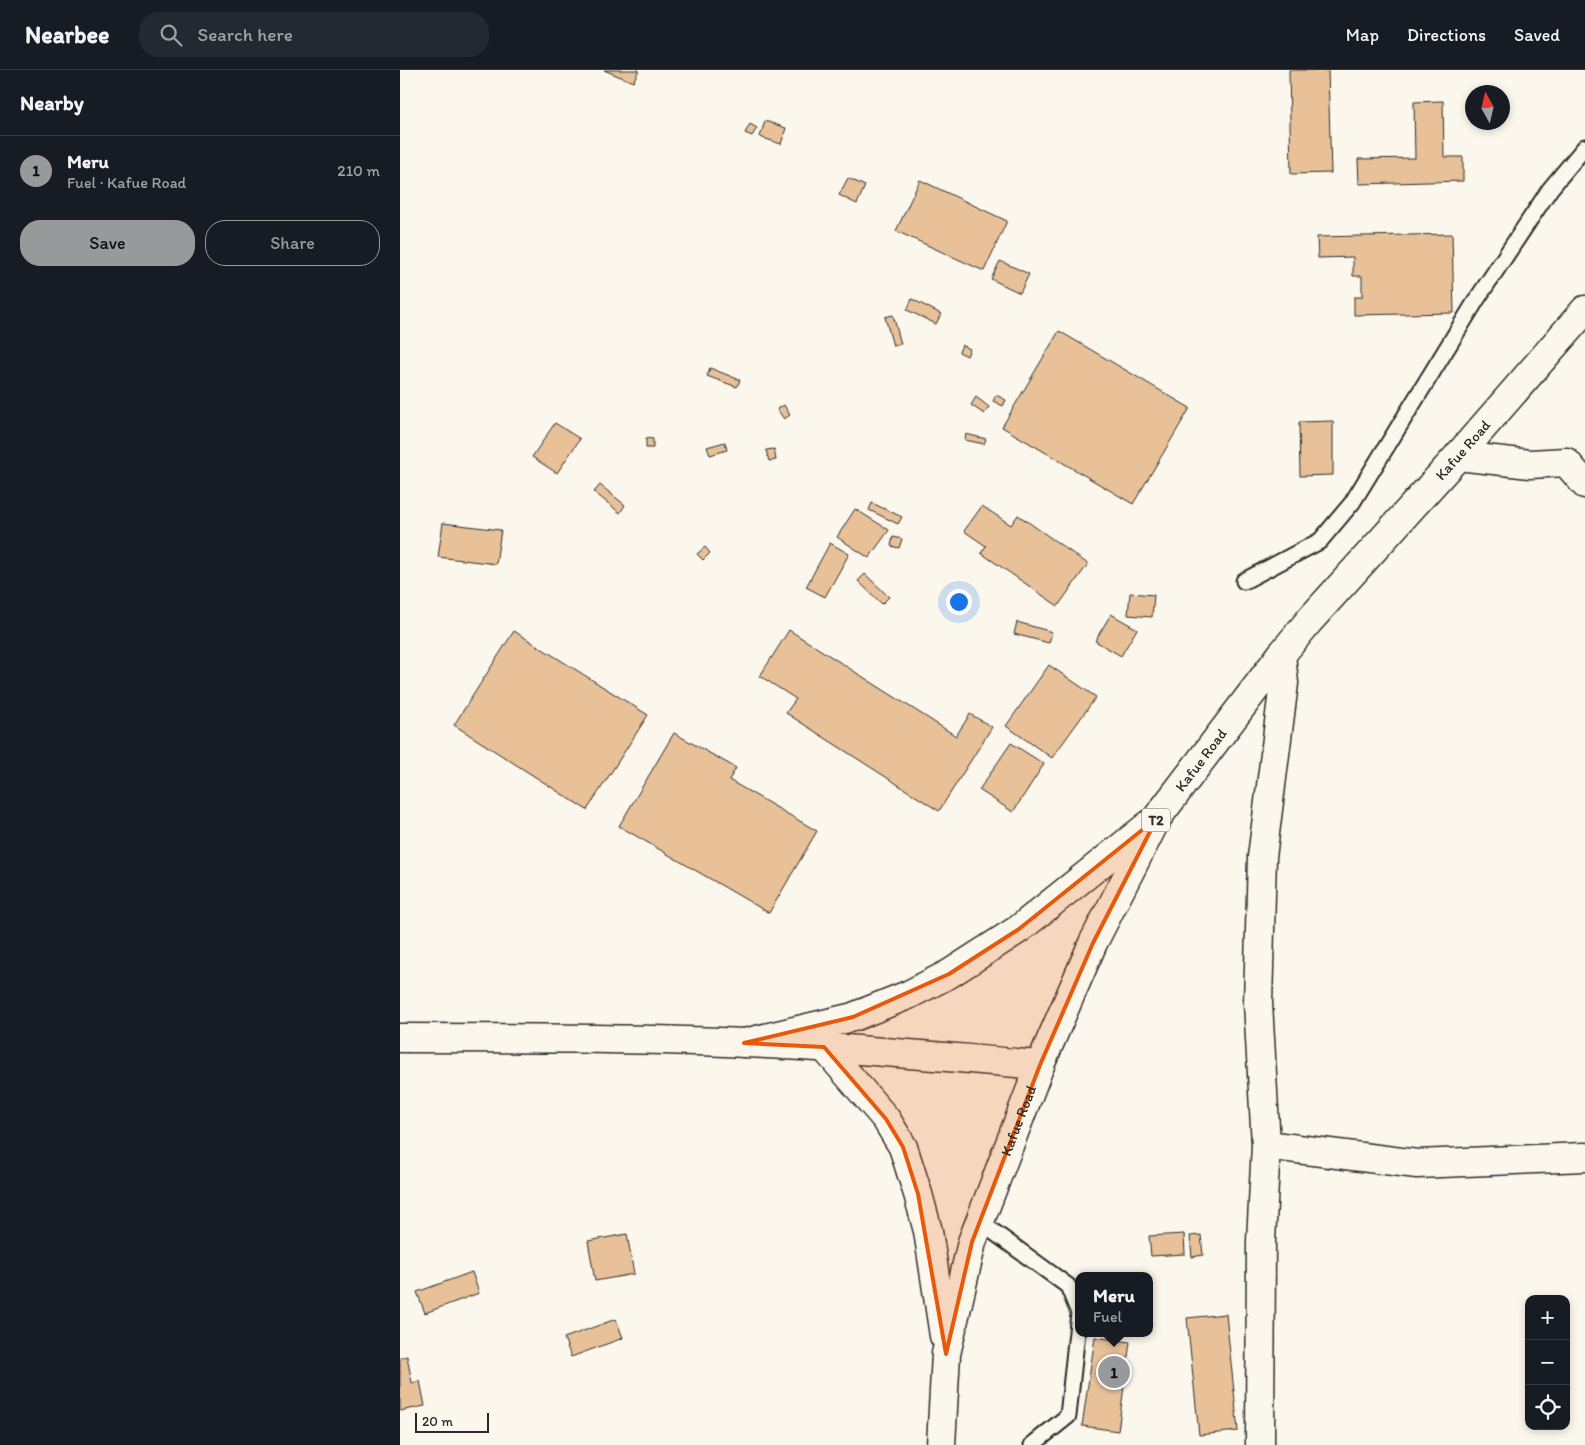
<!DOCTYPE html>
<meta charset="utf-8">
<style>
body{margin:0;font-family:Itim,sans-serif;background:#242831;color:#f1f3f6}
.controls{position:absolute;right:15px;bottom:15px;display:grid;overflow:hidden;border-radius:10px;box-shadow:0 2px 8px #0003}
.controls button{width:45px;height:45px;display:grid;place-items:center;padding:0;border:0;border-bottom:1px solid #363941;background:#171b24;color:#f1f3f6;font:25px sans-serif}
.compass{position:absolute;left:1065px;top:15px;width:45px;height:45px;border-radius:50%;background:#171b24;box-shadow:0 2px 8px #0003;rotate:352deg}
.scale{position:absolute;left:15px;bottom:12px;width:74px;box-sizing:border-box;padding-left:5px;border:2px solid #2b2b2b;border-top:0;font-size:14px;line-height:18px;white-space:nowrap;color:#2b2b2b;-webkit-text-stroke:4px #fbf7ec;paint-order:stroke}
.you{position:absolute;left:558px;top:531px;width:18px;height:18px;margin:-12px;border:4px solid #fff;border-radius:50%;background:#1a73e8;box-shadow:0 0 0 8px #1a73e833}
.badge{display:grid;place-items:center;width:32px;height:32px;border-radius:50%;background:#98999b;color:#111;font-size:16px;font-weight:700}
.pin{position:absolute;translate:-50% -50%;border:2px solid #fff;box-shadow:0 1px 5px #0006}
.popup{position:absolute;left:675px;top:1202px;width:78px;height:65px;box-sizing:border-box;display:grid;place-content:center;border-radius:10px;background:#171b24;filter:drop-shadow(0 1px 4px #0005);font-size:16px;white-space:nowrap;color:#9ea1a6}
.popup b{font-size:19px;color:#f1f3f6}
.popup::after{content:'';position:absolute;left:50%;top:100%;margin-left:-10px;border:10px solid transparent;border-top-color:#171b24}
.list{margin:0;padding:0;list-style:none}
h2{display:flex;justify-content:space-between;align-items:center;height:65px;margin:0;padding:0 20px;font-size:21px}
h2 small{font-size:16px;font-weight:400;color:#9ea1a6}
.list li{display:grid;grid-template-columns:32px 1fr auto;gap:15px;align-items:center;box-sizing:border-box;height:70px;padding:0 20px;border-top:1px solid #363941}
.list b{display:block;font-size:19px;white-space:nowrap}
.list p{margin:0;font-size:16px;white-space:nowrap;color:#9ea1a6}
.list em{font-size:16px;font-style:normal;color:#9ea1a6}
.actions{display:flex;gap:10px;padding:15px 20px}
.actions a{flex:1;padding:11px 0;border:1px solid #98999b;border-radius:20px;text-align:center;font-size:18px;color:#98999b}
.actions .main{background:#98999b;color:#111}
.icon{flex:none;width:28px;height:28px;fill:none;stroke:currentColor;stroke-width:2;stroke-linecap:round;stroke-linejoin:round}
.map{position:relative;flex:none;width:1185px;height:1375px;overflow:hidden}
header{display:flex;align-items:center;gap:30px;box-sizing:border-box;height:70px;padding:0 25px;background:#171b24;border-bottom:1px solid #363941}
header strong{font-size:24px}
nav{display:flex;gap:28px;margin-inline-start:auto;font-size:18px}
.search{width:350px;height:45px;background:#242831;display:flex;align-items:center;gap:12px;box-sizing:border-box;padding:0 18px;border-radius:20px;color:#9ea1a6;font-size:19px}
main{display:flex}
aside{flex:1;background:#171b24}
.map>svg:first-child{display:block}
.building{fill:#e8c199;stroke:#2b2b2b}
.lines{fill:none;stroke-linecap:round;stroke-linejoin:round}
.service-casing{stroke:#2b2b2b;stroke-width:19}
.minor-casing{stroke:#2b2b2b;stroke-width:31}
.tertiary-casing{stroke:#2b2b2b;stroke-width:31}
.trunk-casing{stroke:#2b2b2b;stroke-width:31}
.service{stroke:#fbf7ec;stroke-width:15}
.minor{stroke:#fbf7ec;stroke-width:28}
.tertiary{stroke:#fbf7ec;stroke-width:28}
.trunk{stroke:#fbf7ec;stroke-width:28}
.marked{fill:#e8590c;fill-opacity:0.2;stroke:#e8590c;stroke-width:4;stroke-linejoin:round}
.labels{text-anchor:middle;stroke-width:4;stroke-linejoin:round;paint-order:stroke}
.shield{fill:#fbf7ec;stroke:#696865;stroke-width:1}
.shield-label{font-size:14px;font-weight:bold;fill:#2b2b2b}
.street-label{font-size:15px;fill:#2b2b2b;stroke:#fbf7ec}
</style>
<header>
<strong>Nearbee</strong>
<div class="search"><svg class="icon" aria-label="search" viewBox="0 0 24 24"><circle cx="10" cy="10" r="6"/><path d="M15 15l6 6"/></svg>Search here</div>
<nav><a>Map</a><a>Directions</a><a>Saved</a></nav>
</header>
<main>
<aside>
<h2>Nearby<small></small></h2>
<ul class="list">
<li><span class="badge">1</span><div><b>Meru</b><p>Fuel · Kafue Road</p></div><em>210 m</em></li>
</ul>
<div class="actions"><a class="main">Save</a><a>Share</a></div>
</aside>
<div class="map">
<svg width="1185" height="1375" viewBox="0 0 1185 1375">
<rect width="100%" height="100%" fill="#fbf7ec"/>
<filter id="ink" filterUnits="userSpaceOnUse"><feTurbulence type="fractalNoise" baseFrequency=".02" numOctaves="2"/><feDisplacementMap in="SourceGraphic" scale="10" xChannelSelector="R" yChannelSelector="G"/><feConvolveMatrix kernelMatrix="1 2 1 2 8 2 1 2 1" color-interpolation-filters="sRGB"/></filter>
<g filter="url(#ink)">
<!-- building -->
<path class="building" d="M204 0H239L233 12Z
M889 0H928L931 103 891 104Z
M1043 31 1044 87H1063V111L959 114 958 89 1015 88 1014 32Z
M365 51 386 58 381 74 360 67Z
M350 54 357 58 352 66 345 63Z
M448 108 465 116 457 134 439 125Z
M520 110 607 151 584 201 496 161Z
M1052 164 1054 243 954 245V227H962V206H953V187L918 188 917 167Z
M600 191 629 204 620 223 591 209Z
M512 229 541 244 536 254 507 240Z
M493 245 501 274 493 276 485 247Z
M659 261 790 338 733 434 602 357Z
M562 275 570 279 567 286 559 282Z
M310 298 340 310 337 317 307 306Z
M596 325 606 330 603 336 593 331Z
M576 327 589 337 584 344 571 335Z
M384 335 390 345 384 349 377 339Z
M933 351V405L900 406 899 352Z
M155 353 180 369 157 403 132 387Z
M566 364 586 369 584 374 565 370Z
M246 368 253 369V378H246Z
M325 372 327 380 310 385 307 377Z
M374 379 376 390 369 391 366 380Z
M200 415 225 435 220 443 194 422Z
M472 433 502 447 498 454 469 440Z
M582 436 611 455 618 445 688 494 658 536 581 483 586 476 564 461Z
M455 439 489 460 469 488 437 467Z
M43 453 101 460 96 494 38 487Z
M493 467 502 469 499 478 491 476Z
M430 473 449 484 425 527 406 517Z
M305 477 310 483 303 490 297 484Z
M465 504 489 527 482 534 458 511Z
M730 523 754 525 752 547 728 545Z
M711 544 737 559 721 586 695 571Z
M617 552 652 562 649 573 614 564Z
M389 560 556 666 570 644 592 657 539 741 386 643 396 629 360 606Z
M114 561 248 645 187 740 54 655Z
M649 595 696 627 652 688 606 656Z
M274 663 336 698 329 710 417 761 369 843 219 756Z
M611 673 644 694 613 742 579 720Z
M227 1164 234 1204 195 1211 188 1171Z
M784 1164 785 1184 751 1186 749 1166Z
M801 1165 803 1185 792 1187 790 1166Z
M72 1202 79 1223 25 1243 17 1222Z
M826 1244 838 1361 799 1365 787 1248Z
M216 1249 223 1268 171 1287 164 1268Z
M695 1267 730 1272 718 1361 682 1356Z
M7 1286 12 1313 20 1311 25 1336 0 1341V1288Z"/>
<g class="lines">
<defs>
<path id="service" d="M844 511 920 471 952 433 1077 229 1150 119 1185 77
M580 1152 668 1216 679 1243 668 1346 632 1375"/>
<path id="minor" d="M1058 386 1130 394 1166 392 1185 414
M866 1075 1017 1094 1185 1087
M860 1375 861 1171 866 1075 858 933 862 787 884 613 881 585"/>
<path id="tertiary" d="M0 968C115 968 230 968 345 973 444 977 542 987 640 995"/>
<g id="trunk">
<path d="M344 973 453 947 508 925 549 904 619 859 750 754"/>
<path d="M424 977 486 1049 503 1077 518 1124 528 1161 544 1266"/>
<path id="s1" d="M541 1375 546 1284 572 1172 640 995 693 873 757 748 881 585 909 551 1058 386 1185 240"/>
</g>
</defs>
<!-- service casing -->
<use href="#service" class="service-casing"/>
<!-- minor casing -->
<use href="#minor" class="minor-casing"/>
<!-- tertiary casing -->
<use href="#tertiary" class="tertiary-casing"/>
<!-- trunk casing -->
<use href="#trunk" class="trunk-casing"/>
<!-- service -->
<use href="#service" class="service"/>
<!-- minor -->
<use href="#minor" class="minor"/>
<!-- tertiary -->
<use href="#tertiary" class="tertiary"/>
<!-- trunk -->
<use href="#trunk" class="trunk"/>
</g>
</g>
<!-- marked area -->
<path class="marked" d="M757 748 693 873 640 995 572 1172 546 1284 518 1124 503 1077 486 1049 424 977 344 973 453 947 549 904 619 859Z"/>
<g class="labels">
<!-- shield labels -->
<rect class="shield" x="742" y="738.5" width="28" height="23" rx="4"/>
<g class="shield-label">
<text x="756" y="755">T2</text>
</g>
<!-- street labels -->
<g class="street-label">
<text dy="5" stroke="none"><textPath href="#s1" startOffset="1148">Kafue Road</textPath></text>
<text dy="5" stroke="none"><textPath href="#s1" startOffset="742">Kafue Road</textPath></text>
<text dy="5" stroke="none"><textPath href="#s1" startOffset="336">Kafue Road</textPath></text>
</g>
</g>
</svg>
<div class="controls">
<button>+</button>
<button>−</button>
<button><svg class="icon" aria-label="locate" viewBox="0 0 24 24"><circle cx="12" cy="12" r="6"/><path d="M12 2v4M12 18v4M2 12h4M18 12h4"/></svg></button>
</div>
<svg class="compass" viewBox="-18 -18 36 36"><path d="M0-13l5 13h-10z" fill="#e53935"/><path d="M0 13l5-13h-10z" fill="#9ea1a6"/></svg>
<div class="scale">20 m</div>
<div class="you"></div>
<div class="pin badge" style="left:714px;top:1302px">1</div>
<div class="popup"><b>Meru</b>Fuel</div>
</div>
</main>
